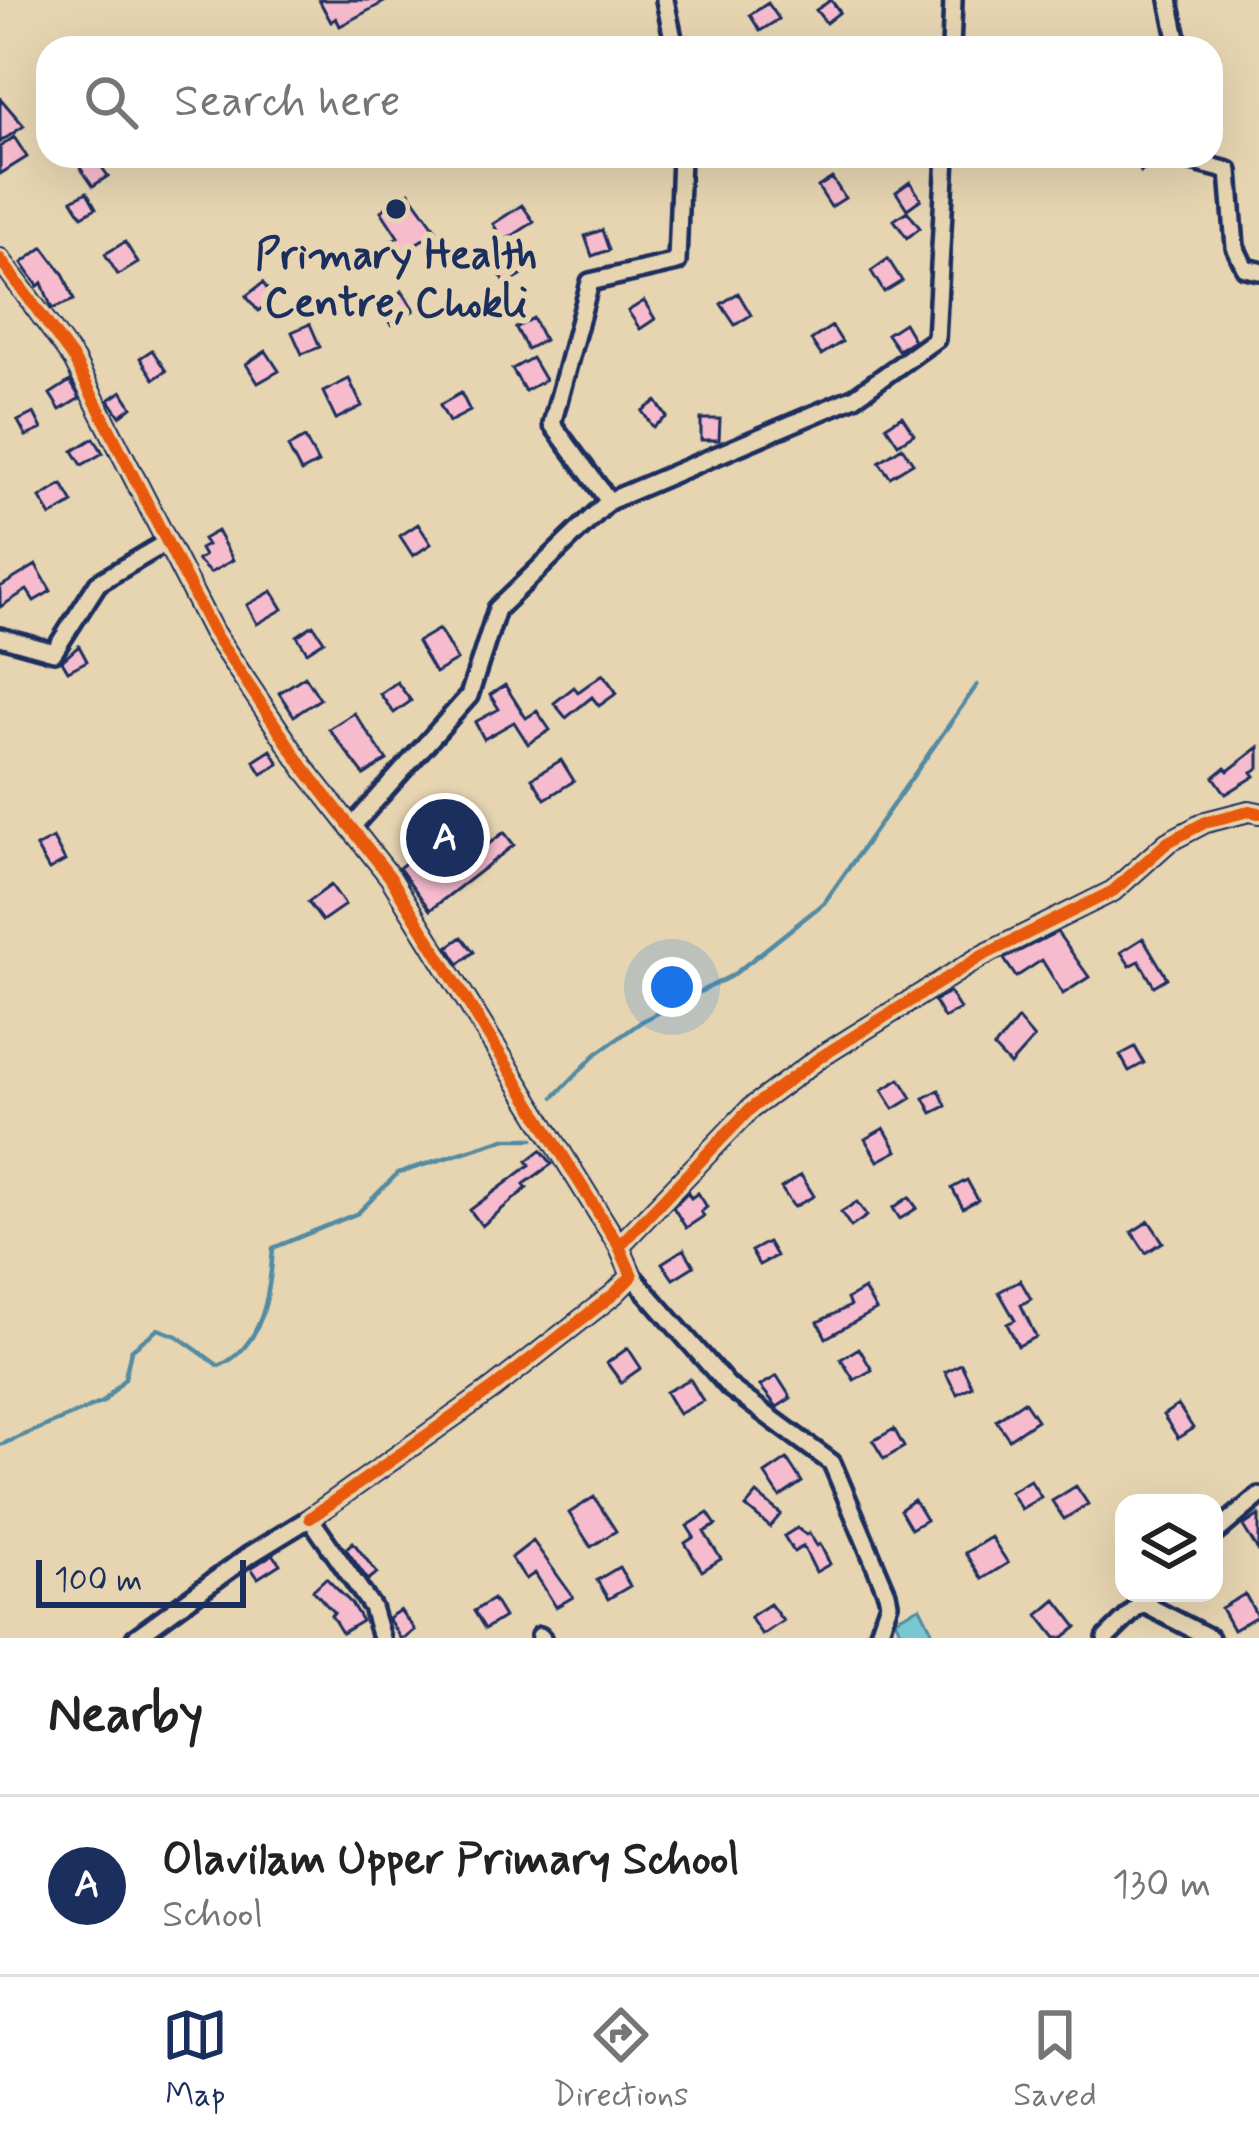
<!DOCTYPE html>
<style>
body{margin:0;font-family:Mynerve,sans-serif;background:#f2f2f2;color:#222}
.controls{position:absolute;right:36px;bottom:36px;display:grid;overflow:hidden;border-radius:24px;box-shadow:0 12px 48px #0002}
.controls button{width:108px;height:108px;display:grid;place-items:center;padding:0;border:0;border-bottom:3px solid #e0e0e0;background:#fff;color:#222;font:60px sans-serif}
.scale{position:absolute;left:36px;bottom:30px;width:210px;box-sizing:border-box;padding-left:12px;border:6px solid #1b2f5e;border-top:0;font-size:33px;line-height:42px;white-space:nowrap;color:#1b2f5e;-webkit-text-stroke:9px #e7d5b2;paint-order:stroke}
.you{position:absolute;left:672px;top:987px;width:42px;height:42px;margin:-30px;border:9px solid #fff;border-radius:50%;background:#1a73e8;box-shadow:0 0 0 18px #1a73e833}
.badge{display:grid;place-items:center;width:78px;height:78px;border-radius:50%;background:#1b2f5e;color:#fff;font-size:39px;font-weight:700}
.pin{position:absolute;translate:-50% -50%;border:6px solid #fff;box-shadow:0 3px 12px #0006}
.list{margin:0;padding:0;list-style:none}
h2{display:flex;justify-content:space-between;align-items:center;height:156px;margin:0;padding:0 48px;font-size:51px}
h2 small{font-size:39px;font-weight:400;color:#767676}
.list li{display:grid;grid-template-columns:78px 1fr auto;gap:36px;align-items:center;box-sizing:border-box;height:180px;padding:0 48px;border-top:3px solid #e0e0e0}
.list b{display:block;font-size:45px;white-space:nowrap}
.list p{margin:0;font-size:39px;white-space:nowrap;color:#767676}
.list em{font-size:39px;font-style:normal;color:#767676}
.icon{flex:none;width:66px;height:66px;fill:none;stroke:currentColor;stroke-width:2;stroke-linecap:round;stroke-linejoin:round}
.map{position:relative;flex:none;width:1259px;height:1638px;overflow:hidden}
.search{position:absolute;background:#fff;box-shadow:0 12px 48px #0002;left:36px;right:36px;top:36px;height:132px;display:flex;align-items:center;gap:30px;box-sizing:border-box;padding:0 42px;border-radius:36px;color:#767676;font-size:45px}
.sheet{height:336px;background:#fff}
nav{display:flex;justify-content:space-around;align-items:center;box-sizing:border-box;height:168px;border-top:3px solid #e0e0e0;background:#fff;font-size:33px;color:#767676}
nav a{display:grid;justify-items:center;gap:6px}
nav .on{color:#1b2f5e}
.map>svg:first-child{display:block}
.water{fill:#77c8d0;stroke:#528ba2;stroke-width:3}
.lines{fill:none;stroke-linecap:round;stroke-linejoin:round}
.stream{stroke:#528ba2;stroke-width:4.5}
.building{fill:#f6bcce;stroke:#1b2f5e;stroke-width:3}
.minor-casing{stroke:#1b2f5e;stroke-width:24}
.minor{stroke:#e7d5b2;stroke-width:15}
.cycleway-casing{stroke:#e7d5b2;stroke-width:20}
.cycleway{stroke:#e8590c;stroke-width:12}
.poi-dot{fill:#1b2f5e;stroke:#e7d5b2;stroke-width:4.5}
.labels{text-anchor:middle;stroke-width:12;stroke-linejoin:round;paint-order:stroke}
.poi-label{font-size:42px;font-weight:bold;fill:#1b2f5e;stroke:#e7d5b2}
</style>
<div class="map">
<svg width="1259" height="1638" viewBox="0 0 1259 1638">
<rect width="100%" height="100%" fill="#e7d5b2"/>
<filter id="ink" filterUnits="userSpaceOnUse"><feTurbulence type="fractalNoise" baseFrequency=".00833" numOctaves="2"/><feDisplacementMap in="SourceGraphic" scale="24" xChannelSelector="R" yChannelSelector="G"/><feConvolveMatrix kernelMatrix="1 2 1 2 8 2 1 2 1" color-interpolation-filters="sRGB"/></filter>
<g filter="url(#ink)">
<!-- water -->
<path class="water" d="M920 1607 933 1633 927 1638H903L895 1619Z"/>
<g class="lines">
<!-- stream -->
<path class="stream" d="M554 1097 596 1054 644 1020 733 975 824 903 977 685
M0 1445 103 1402 125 1378 131 1350 158 1329 177 1336 219 1366C264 1346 270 1292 273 1248L358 1213 398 1173 505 1139H533"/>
</g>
<!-- building -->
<path class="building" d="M319 0H388L340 26 336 18 331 22Z
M831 0 840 12 826 23 816 10Z
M768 3 779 19 760 31 750 15Z
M0 98 24 126 0 142Z
M14 137 27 157 0 174V147Z
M94 156 108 176 93 186 79 166Z
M1132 156H1169L1141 172Z
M832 178 845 198 831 207 818 187Z
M910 182 921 199 907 209 896 192Z
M87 192 96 208 82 216 72 200Z
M409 192 437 231 397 255 389 242 398 237 381 211 391 204 389 201Z
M522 205 534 222 504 241 493 224Z
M907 211 920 228 907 238 894 220Z
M602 230 609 250 592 256 585 236Z
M125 242 138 263 118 275 105 254Z
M43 247 64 275 74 300 52 309 42 283 38 286 22 263Z
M888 259 902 281 884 292 871 271Z
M512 260 521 276 506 285 497 269Z
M263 283 274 299 258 311 246 296Z
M402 291 414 310 391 325 379 307Z
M738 293 751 315 735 325 721 304Z
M644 301 655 319 640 329 628 311Z
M533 318 544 340 527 349 516 328Z
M904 323 914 340 898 350 887 334Z
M310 324 320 347 302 354 292 332Z
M832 326 842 342 821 355 811 340Z
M152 350 166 371 154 379 140 358Z
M266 351 279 371 258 383 246 364Z
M532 358 545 380 525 391 512 369Z
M349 379 362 406 336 419 323 392Z
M70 381 80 398 60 410 50 394Z
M122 391 132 407 120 416 109 400Z
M461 393 470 411 449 422 440 405Z
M656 401 667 417 653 427 642 411Z
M34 413 42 429 26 436 18 421Z
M902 416 914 434 898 444 886 426Z
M701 419H720L719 440H701Z
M94 438 103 453 82 465 73 451Z
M305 438 318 463 301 472 288 447Z
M902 447 913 463 890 477 879 462Z
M62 484 73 503 51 516 40 498Z
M418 524 431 544 413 556 400 536Z
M217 531 233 560 210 573 197 560 204 556 200 549 207 545 203 539Z
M36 565 51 591 34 601 27 590 0 607V587Z
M272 591 283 609 257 624 247 605Z
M313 625 324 641 307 652 297 636Z
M439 629 457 660 435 673 417 642Z
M79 646 87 661 68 671 62 661Z
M603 674 617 693 599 706 592 697 566 718 554 703 574 687 578 692Z
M305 676 320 699 294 716 279 693Z
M397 682 411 701 394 713 380 694Z
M505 685 526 718 537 711 550 730 528 744 514 722 484 739 475 722 499 709 490 695Z
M354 713 387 760 364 775 329 729Z
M1259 747V768L1252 772 1255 776 1226 794 1214 777 1225 768 1228 771Z
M271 750 279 764 262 774 254 761Z
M561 760 574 781 545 799 532 778Z
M504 832 514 845 430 910 399 868 409 860 419 872 457 841 471 858Z
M53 838 65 861 49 870 36 847Z
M331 885 345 905 322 921 308 902Z
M1057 932 1089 977 1063 994 1042 960 1016 977 1004 959Z
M462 937 474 952 459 964 448 947Z
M1143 938 1167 978 1154 986 1139 961 1130 966 1121 952Z
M949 992 960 1009 944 1018 934 1001Z
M1018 1019 1034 1038 1010 1065 994 1048Z
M1135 1047 1144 1063 1129 1071 1120 1055Z
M900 1079 912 1098 894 1109 882 1090Z
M939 1090 946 1106 932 1113 924 1098Z
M884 1128 897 1151 878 1161 865 1139Z
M541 1150 552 1164 524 1184 527 1188 482 1226 470 1210 530 1165 527 1161Z
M801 1175 814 1196 794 1207 781 1188Z
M967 1180 978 1200 963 1208 952 1188Z
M688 1192 691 1198 698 1193 707 1207 701 1212 704 1216 686 1228 673 1207Z
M909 1197 917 1208 900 1219 893 1208Z
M857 1202 867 1216 851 1227 841 1212Z
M1149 1221 1163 1242 1146 1253 1132 1232Z
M768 1242 776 1256 759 1265 751 1251Z
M684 1249 694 1266 673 1279 662 1263Z
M1020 1280 1031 1299 1021 1305 1036 1337 1018 1346 1007 1324 1015 1320 999 1292Z
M864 1289 876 1310 826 1338 818 1322 850 1306 847 1299Z
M628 1348 641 1368 621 1382 607 1363Z
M859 1348 872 1370 854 1380 841 1359Z
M961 1364 972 1386 957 1394 945 1372Z
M777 1376 791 1398 777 1407 760 1386Z
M690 1379 703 1401 679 1414 666 1392Z
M1024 1401 1037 1420 1009 1439 996 1420Z
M1178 1405 1193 1428 1178 1438 1163 1415Z
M894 1429 904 1447 884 1459 873 1441Z
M787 1459 802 1482 780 1497 765 1474Z
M1030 1480 1041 1497 1021 1509 1010 1492Z
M1076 1486 1088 1504 1064 1519 1052 1501Z
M757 1494 781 1514 770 1527 746 1507Z
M594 1497 616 1531 591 1547 569 1513Z
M914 1500 926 1520 911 1529 900 1510Z
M708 1513 716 1525 704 1532 721 1559 702 1571 685 1543 694 1537 687 1526Z
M1259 1515V1552L1243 1526Z
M797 1528 806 1535 809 1533 817 1546 820 1544 830 1564 816 1572 803 1546 794 1552 784 1536Z
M991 1537 1008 1563 982 1579 965 1553Z
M533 1541 573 1597 556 1607 535 1573 526 1579 511 1558Z
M353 1542 377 1573 368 1580 346 1549Z
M273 1554 280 1564 258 1578 251 1568Z
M619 1567 630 1586 608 1599 597 1580Z
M326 1578 351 1603 362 1621 342 1633 331 1615 334 1613 313 1590Z
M1245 1594 1257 1616 1233 1630 1221 1608Z
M493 1599 504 1617 485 1629 474 1611Z
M1056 1600 1077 1627 1063 1638H1056L1038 1615Z
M770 1604 783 1621 762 1635 750 1617Z
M400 1610 415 1630 405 1638H400L388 1618Z"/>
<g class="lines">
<defs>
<path id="minor" d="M665 0 675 48
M1169 0 1179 48
M951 48 953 0
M1187 156 1191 161 1229 171 1235 247 1245 268 1259 271
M0 259 74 360 213 632 304 768 390 877 619 1246
M609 501 552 424 590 282 677 262 681 156
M0 637 54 652 98 583 167 542
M351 828 469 696 497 609 609 501 855 397 936 339 946 156
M632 1276 729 1387 832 1463 887 1593 889 1603 877 1638
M310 1518 492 1389 614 1294 632 1276 619 1246 750 1109 819 1058 982 956 1113 891 1168 842 1206 822 1249 811 1259 813
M1214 1534 1259 1496
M1142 1603 1210 1638
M540 1636 542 1638
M135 1638 248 1556 310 1518 372 1607 381 1638
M1106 1638 1152 1593"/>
</defs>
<!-- minor casing -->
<use href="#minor" class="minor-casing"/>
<!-- minor -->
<use href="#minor" class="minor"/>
<defs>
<path id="cycleway" d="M0 259 74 360 213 632 304 768 390 877 619 1246
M310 1518 492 1389 614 1294 632 1276 619 1246 750 1109 819 1058 982 956 1113 891 1168 842 1206 822 1249 811 1259 813"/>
</defs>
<!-- cycleway casing -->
<use href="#cycleway" class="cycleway-casing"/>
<!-- cycleway -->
<use href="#cycleway" class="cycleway"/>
</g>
</g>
<!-- markers -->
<circle class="poi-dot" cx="396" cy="209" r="12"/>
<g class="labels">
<!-- poi labels -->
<g class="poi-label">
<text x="396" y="268">Primary Health<tspan x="396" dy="48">Centre, Chokli</tspan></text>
</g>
</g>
</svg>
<div class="controls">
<button><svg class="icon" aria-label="layers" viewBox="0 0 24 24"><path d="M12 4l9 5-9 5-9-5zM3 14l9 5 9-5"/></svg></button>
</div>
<div class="scale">100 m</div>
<div class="you"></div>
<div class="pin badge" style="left:445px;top:838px">A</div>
<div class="search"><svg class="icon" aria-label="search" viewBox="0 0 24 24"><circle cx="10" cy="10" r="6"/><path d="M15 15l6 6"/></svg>Search here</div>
</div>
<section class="sheet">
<h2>Nearby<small></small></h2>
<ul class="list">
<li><span class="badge">A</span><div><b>Olavilam Upper Primary School</b><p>School</p></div><em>130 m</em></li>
</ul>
</section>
<nav>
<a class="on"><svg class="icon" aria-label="map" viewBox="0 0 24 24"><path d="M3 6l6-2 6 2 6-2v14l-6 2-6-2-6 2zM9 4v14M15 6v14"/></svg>Map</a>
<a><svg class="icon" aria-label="directions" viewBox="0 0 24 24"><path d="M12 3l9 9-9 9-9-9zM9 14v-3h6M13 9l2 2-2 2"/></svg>Directions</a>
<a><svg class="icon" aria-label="saved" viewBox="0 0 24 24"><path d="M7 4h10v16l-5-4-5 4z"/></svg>Saved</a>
</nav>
